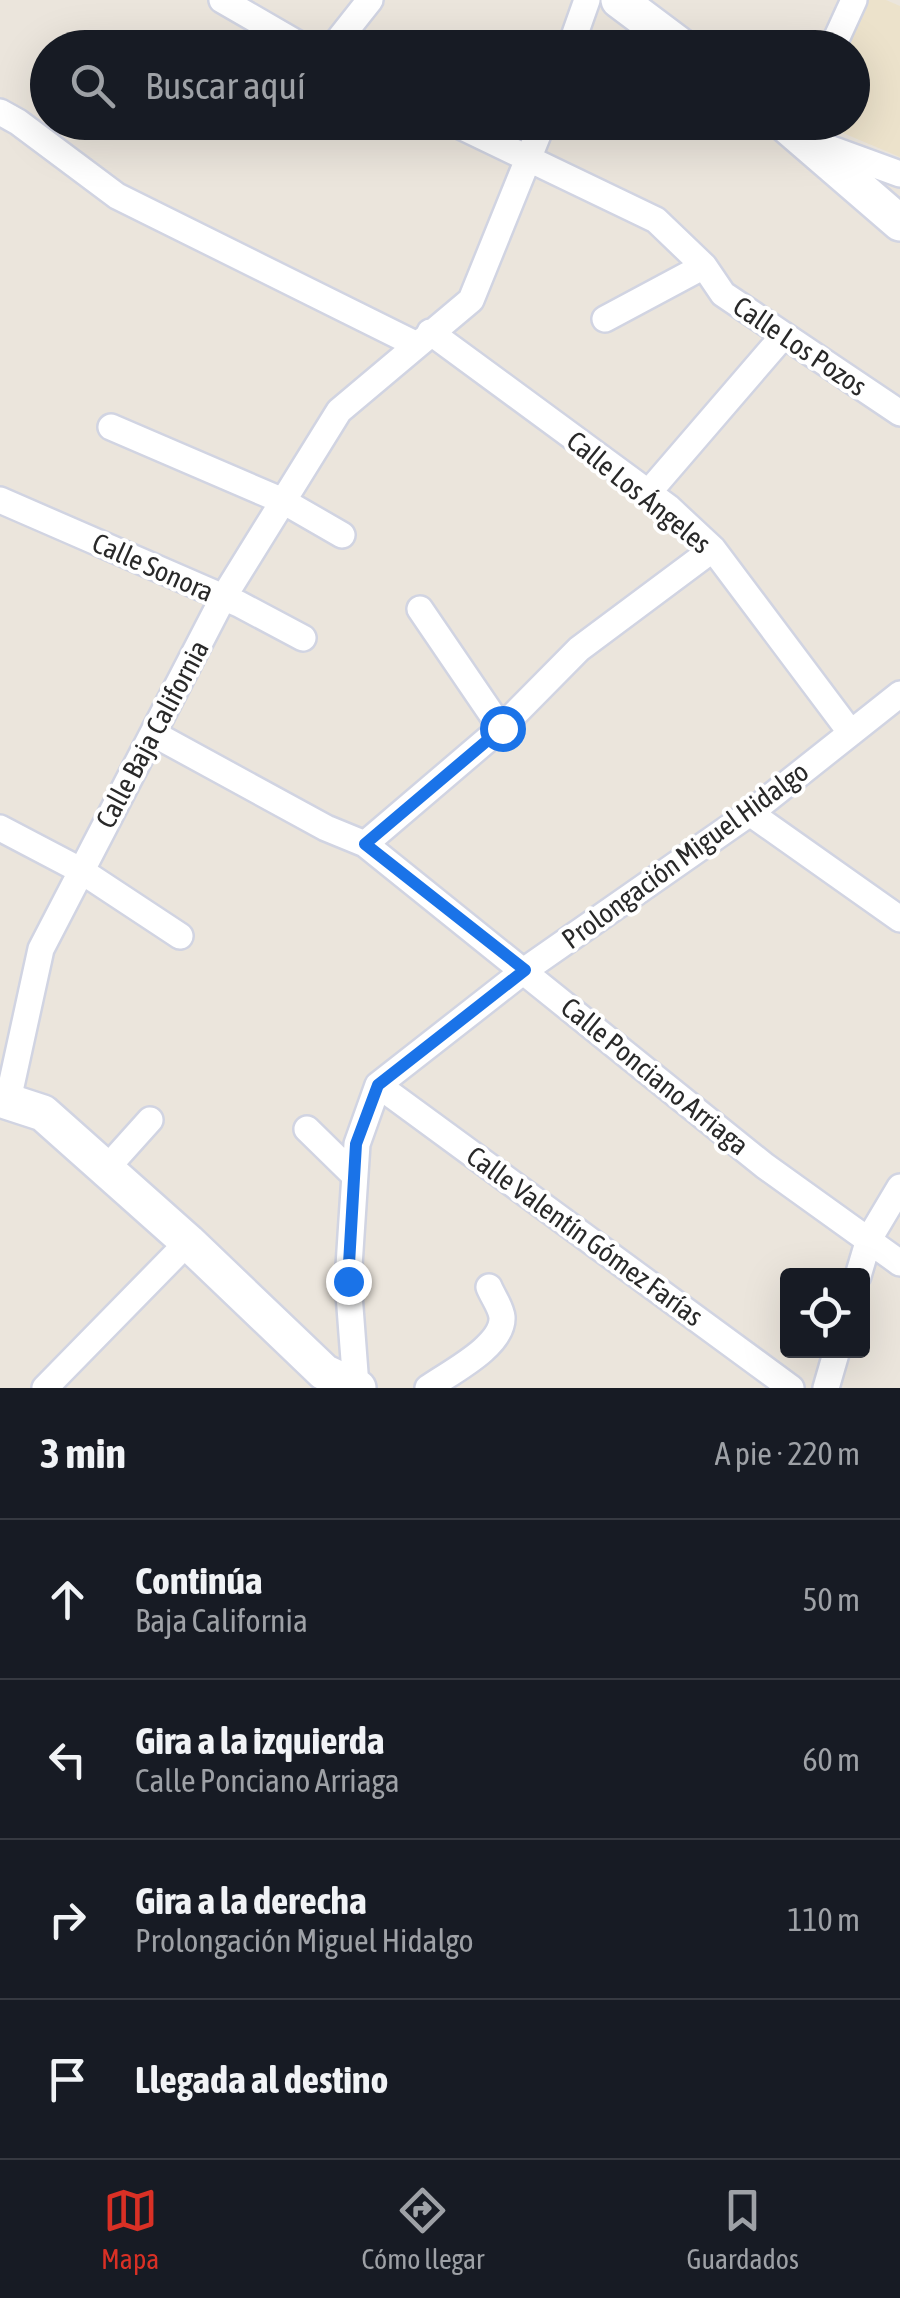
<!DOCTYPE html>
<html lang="es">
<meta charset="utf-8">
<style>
body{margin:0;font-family:"Asap Condensed",sans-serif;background:#242831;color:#f1f3f6}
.controls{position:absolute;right:30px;bottom:30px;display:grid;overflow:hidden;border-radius:10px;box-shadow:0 10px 40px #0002}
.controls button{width:90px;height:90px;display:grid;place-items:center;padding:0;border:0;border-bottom:2px solid #363941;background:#171b24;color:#f1f3f6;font:50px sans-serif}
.stop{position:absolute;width:30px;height:30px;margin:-22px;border:8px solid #1a73e8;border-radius:50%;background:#fff}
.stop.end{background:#1a73e8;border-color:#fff;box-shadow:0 2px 10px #0008}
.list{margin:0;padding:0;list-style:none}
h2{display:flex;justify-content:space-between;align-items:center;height:130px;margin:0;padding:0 40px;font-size:42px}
h2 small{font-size:32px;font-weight:400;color:#9ea1a6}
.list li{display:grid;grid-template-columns:65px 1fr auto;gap:30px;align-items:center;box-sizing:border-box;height:160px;padding:0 40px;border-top:2px solid #363941}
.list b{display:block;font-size:38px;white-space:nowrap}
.list p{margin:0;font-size:32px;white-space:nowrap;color:#9ea1a6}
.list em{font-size:32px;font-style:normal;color:#9ea1a6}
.icon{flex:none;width:55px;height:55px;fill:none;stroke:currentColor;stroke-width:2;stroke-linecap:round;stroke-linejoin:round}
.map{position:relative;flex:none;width:900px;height:1388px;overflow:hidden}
.search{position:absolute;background:#171b24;box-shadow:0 10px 40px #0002;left:30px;right:30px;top:30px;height:110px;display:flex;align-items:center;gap:25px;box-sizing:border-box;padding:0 35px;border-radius:55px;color:#9ea1a6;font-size:38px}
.sheet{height:770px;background:#171b24}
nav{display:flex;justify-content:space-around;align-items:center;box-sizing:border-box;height:140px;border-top:2px solid #363941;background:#171b24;font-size:28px;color:#9ea1a6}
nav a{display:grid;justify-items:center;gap:5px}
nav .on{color:#d93025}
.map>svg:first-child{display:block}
.education{fill:#ece2cb}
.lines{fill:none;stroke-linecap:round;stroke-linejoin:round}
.street-casing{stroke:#d1d4e2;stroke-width:30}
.secondary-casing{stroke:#d1d4e2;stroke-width:40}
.street{stroke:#fff;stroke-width:25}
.secondary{stroke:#fff;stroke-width:35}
.route{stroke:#1a73e8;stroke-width:12}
.labels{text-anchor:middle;stroke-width:8;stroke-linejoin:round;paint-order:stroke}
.street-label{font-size:28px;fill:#292929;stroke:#fff}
</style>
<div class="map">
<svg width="900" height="1388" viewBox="0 0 900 1388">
<rect width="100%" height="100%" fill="#ebe5dc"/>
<!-- education -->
<path class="education" d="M861 0H886L900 6V157L819 123 852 122V48L841 47Z"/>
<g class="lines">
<defs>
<path id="street" d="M222 0 305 48
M332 48 370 0
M570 48 587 0
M832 48 854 0
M0 112 18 122 117 196 415 344
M452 122 656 220 704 266 723 294 900 413
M815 143 900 174
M605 319 704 266
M430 332 668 507 713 549 851 733
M111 427 283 501 342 535
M648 493 784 335
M0 500 239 604 303 638
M420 609 501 728
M154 734 326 828 365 844 765 1166 900 1263
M750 813 900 919
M0 828 80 870 180 936
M365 844 501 728 579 649 713 549
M378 1085 791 1388
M8 1100 41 949 223 598 339 411 471 300 543 122
M307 1129 354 1175
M106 1169 150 1120
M858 1276 869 1239 900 1187
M356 1386 348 1281 357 1144 378 1085 525 970 750 813 900 694
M45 1388 188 1242
M428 1388C449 1373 504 1346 502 1317 501 1307 493 1297 489 1287
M826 1388 837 1350"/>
<path id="secondary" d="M619 0 683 48
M783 122 900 223
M0 1099 43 1113 188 1242 324 1372 358 1388"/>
</defs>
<!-- street casing -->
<use href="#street" class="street-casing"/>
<!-- secondary casing -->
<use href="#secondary" class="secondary-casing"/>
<!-- street -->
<use href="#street" class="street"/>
<!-- secondary -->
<use href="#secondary" class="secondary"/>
</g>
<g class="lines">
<!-- route -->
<path class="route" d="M348 1281 356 1144 378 1085 525 970 365 844 502 728"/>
</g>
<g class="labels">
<!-- street labels -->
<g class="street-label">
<text transform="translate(800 346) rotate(34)" y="10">Calle Los Pozos</text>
<text transform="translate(639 492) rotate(39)" y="10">Calle Los Ángeles</text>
<text transform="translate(153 567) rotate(24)" y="10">Calle Sonora</text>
<text transform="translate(152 734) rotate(-62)" y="10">Calle Baja California</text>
<text transform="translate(685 855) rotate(-36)" y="10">Prolongación Miguel Hidalgo</text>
<text transform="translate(655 1076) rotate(39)" y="10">Calle Ponciano Arriaga</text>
<text transform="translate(585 1236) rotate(36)" y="10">Calle Valentín Gómez Farías</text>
</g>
</g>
</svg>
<div class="controls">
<button><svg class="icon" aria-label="locate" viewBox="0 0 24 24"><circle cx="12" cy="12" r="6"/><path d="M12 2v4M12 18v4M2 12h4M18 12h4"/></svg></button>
</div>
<div class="stop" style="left:502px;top:728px"></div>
<div class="stop end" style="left:348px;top:1281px"></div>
<div class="search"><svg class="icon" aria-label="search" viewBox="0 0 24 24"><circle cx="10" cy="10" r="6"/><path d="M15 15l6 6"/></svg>Buscar aquí</div>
</div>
<section class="sheet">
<h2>3 min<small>A pie · 220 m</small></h2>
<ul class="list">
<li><svg class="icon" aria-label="ahead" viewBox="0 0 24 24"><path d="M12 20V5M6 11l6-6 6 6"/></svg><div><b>Continúa</b><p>Baja California</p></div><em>50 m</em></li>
<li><svg class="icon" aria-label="left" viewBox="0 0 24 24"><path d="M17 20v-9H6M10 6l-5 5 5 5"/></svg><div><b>Gira a la izquierda</b><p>Calle Ponciano Arriaga</p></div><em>60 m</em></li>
<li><svg class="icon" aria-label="right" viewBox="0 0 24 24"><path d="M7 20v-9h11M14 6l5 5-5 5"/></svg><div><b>Gira a la derecha</b><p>Prolongación Miguel Hidalgo</p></div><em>110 m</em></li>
<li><svg class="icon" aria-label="arrive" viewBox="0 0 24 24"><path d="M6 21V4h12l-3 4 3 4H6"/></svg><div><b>Llegada al destino</b></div></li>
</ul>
</section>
<nav>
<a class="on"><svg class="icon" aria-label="map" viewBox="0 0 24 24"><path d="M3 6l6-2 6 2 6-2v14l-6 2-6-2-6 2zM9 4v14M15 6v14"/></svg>Mapa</a>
<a><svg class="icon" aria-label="directions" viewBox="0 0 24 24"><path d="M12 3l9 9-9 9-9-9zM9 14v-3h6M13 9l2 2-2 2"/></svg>Cómo llegar</a>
<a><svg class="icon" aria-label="saved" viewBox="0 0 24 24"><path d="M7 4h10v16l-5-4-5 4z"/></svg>Guardados</a>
</nav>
